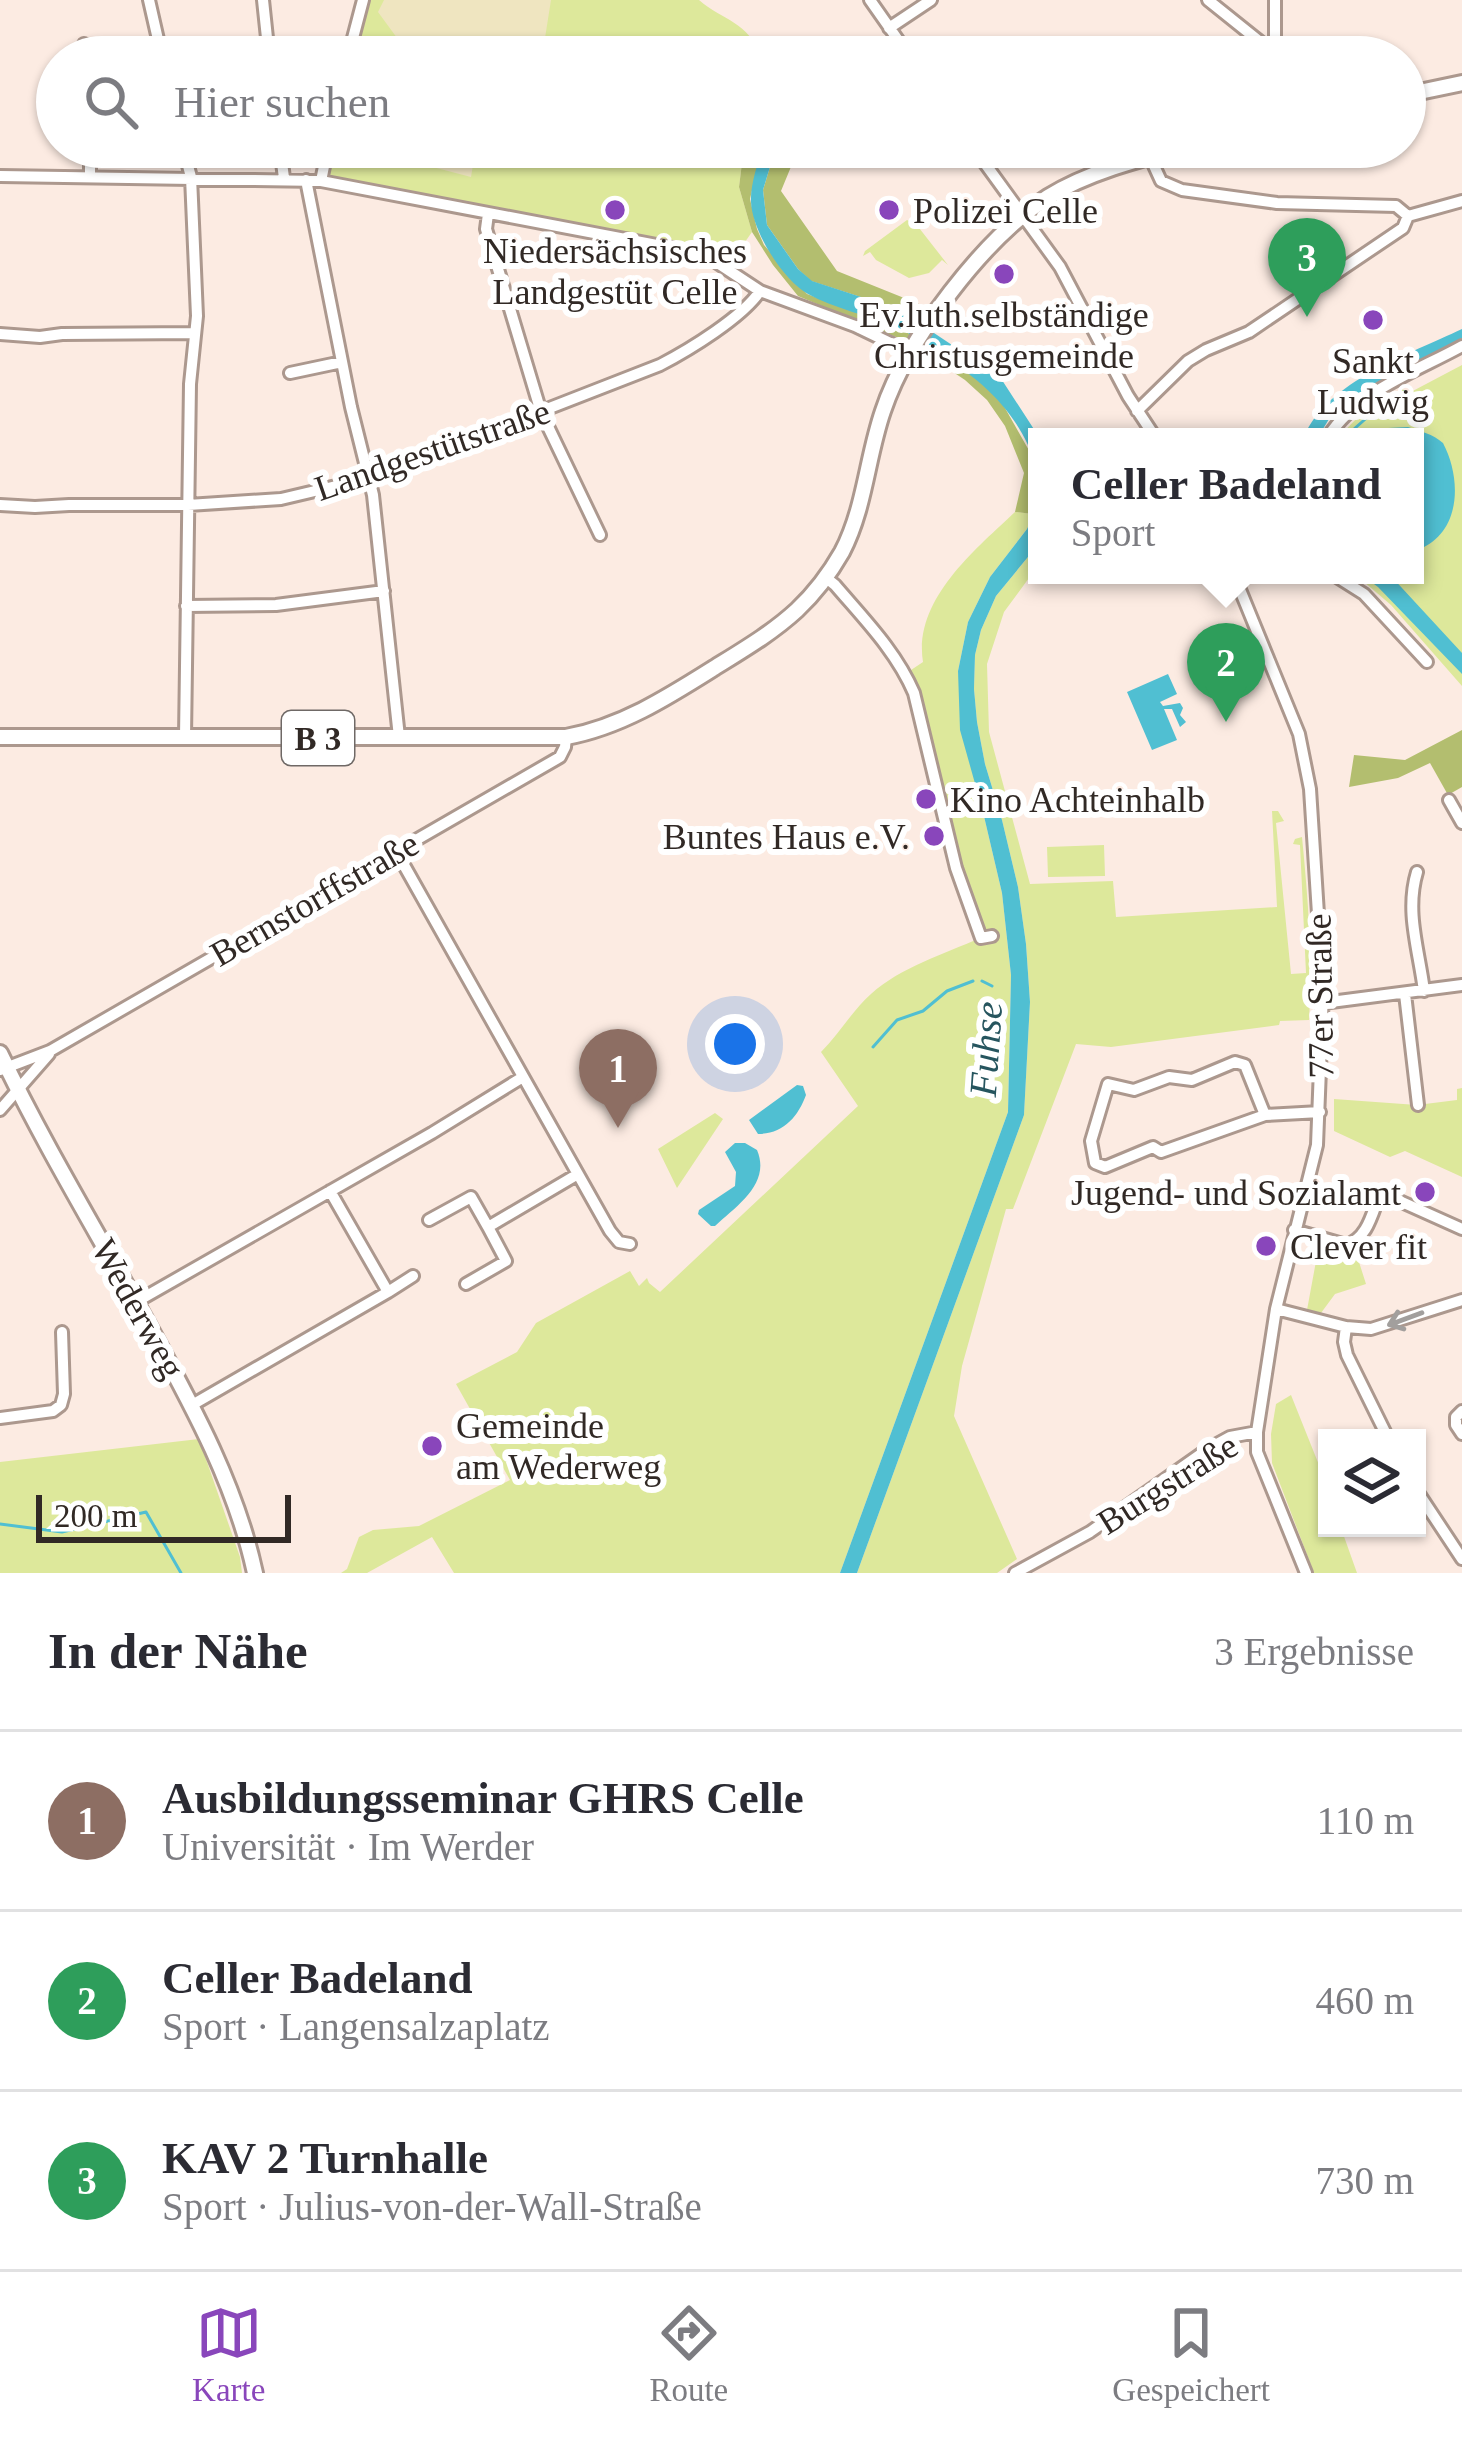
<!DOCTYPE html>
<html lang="de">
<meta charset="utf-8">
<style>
body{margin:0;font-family:"Times New Roman",serif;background:#f7f7f7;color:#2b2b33}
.controls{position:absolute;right:36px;bottom:36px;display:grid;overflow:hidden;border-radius:0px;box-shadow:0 3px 9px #0004}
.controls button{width:108px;height:108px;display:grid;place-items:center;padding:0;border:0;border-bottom:3px solid #e1e1e2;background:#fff;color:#2b2b33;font:60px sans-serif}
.scale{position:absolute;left:36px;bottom:30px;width:255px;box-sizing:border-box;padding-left:12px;border:6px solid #312925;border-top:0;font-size:33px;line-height:42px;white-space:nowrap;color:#312925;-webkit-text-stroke:9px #fff;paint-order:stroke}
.you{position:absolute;left:735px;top:1044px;width:42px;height:42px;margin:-30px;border:9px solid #fff;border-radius:50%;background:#1a73e8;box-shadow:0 0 0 18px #1a73e833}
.badge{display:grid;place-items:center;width:78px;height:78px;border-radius:50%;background:#8946bb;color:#fff;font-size:39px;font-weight:700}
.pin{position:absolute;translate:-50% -99px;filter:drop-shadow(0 3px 6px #0008)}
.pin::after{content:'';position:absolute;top:63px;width:42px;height:36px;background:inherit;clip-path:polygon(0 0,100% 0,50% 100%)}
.popup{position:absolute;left:1028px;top:428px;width:396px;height:156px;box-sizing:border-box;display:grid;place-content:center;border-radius:0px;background:#fff;filter:drop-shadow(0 3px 9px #0005);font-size:39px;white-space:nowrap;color:#7c7c81}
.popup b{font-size:45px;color:#2b2b33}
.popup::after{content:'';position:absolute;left:50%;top:100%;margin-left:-24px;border:24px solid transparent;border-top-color:#fff}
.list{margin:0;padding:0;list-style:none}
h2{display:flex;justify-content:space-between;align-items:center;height:156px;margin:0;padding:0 48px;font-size:51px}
h2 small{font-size:39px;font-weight:400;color:#7c7c81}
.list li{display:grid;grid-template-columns:78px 1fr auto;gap:36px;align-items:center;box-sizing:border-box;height:180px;padding:0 48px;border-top:3px solid #e1e1e2}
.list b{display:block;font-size:45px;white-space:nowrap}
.list p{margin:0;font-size:39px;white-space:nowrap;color:#7c7c81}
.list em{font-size:39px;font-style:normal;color:#7c7c81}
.icon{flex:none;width:66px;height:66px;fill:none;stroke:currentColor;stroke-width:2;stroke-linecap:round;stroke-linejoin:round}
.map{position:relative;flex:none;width:1462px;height:1573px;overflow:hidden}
.search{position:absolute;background:#fff;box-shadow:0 3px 9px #0004;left:36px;right:36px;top:36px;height:132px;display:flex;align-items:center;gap:30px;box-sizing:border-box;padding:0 42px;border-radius:66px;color:#7c7c81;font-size:45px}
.sheet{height:696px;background:#fff}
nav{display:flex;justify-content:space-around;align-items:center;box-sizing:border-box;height:168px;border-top:3px solid #e1e1e2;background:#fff;font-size:33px;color:#7c7c81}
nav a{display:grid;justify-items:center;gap:6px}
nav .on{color:#8946bb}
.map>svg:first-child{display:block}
.green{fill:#dde89b}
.forest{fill:#b3be6f}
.sand{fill:#efe5c0}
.water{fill:#50bfd2}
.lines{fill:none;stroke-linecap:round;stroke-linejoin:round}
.stream{stroke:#50bfd2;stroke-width:3}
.minor-casing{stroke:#ac988e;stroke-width:16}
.major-casing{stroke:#ac988e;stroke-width:20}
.minor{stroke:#fff;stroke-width:10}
.major{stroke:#fff;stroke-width:14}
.oneway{stroke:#a29f9d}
.poi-dot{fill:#8946bb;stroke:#fff;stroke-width:4.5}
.labels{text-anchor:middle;stroke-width:12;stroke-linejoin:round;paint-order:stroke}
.shield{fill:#fff;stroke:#6f6966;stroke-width:3}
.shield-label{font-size:33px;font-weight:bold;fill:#312925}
.poi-label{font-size:36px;fill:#312925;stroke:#fff;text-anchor:start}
.street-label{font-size:36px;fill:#312925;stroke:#fff}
.water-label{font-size:39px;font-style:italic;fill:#26555e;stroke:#fff}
</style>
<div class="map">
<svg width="1462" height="1573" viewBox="0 0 1462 1573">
<rect width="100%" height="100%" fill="#fcebe2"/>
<!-- green -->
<path class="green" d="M365 0H699C723 21 749 21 760 57H352Z
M332 147H744L739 187 752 232 733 259 325 178Z
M907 220 916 224 948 265 942 260 929 273 909 278 876 260 870 252 863 256 865 251Z
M1462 365V686L1391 605 1356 575H1415V437H1340C1356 416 1377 400 1402 389L1409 393Z
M1015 512 1033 514 1027 529 990 577 968 622 958 671 983 812 1002 893 1011 975 1008 1112 840 1573H454L432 1537 367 1573H341L347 1569 359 1537 373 1530 419 1526 510 1480 456 1384 517 1352 536 1323 630 1271 639 1286 647 1278 649 1283 660 1292 858 1106 821 1052C839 1034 852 1011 871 994 901 967 944 954 980 938L919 719 902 676 923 662C913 600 975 550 1015 512Z
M1037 546V567L1004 612 987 664 989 732 1030 884 1113 881 1116 917 1277 907 1272 811H1278L1284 821 1276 823 1291 974 1306 973 1300 845 1293 844 1295 839 1302 837C1308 898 1313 960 1309 1020L1280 1021 1279 1025 1111 1047 1076 1044 1013 1209H1006L962 1366 954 1416 1017 1559 997 1573H857L1024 1115 1030 1002 1026 944 1018 887 1002 820 985 764 977 722 974 689 975 655 981 630 996 596Z
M1104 845 1105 876 1048 877 1047 847Z
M1462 1088V1177L1405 1151 1390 1157 1334 1131V1099L1417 1105 1457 1100V1089Z
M715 1113 723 1119 677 1188 658 1149Z
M1319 1245C1335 1250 1348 1256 1362 1245L1365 1259 1359 1262 1366 1284 1335 1294 1321 1313 1307 1310Z
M1291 1395 1327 1485V1528H1341L1357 1573H1314L1272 1463 1271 1434 1276 1404Z
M199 1439 240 1557 242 1573H0V1462Z"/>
<!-- forest -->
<path class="forest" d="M744 147H762L750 199 757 229 764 245 807 294 900 328 974 375 1001 401 1035 461 1037 507 1033 514 1015 512 1024 473 1005 426 987 400 965 380 908 342 798 296 773 265 752 232 739 187Z
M776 147H802L795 157 781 191 837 271 924 306 927 308 918 320 898 309 811 281 798 269 767 225 763 190Z
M1462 730V787L1448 795 1430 763 1398 778 1349 787 1354 755 1405 760Z"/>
<!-- sand -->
<path class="sand" d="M384 0H551L542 57H411L378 12Z
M393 147H476L471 177 402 159Z"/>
<!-- water -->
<path class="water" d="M762 147H776L763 190 767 225 798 269 812 281 898 309 1000 377 1039 437 1037 468C1019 412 984 382 936 351 923 343 910 333 896 327 868 315 835 309 808 294 783 280 752 231 751 202 750 185 758 164 762 147Z
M1462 329V338L1346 402 1334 411 1318 437H1304C1327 381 1410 354 1462 329Z
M1408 427C1420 431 1433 434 1443 443 1462 479 1462 535 1415 551V437H1367L1388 428Z
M1037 507V546L996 596 981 630 975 655 974 689 977 722 985 764 1002 820 1018 887 1026 944 1030 1002 1024 1115 857 1573H840L1008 1112 1011 975 1002 893 983 812 960 730 958 671 968 622 990 577 1027 529Z
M1362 575H1390L1462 653V674L1378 587Z
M1168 674 1177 694 1160 702 1163 706 1180 703 1183 708 1180 715 1186 722 1180 727 1172 709H1164L1177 740 1152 750 1127 692Z
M797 1085 803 1086 806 1095C798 1117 783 1134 758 1134L749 1120Z
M735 1143H745L757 1150C771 1183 738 1205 715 1226H711L698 1214 699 1210 735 1186 736 1172 725 1152Z"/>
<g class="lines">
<!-- stream -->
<path class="stream" d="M1345 437 1380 406 1404 392
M982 981 992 986
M873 1047 897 1020 923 1011 947 991 973 981
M0 1524 62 1532 146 1512 181 1573"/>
<defs>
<path id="minor" d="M149 0 162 57
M263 0 269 57
M870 0 910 57
M1208 0 1279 57
M889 28 931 0
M84 44 90 57
M1272 52 1275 43V0
M348 57 363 0
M183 147 191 177 197 316 190 384 185 737
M280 147 284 178
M973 147 1060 267 1128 396 1155 437
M1150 157 1161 181 1182 190 1277 203 1396 206 1408 216 1462 201
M0 176 321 181 704 254 760 291 855 326 909 352
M90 176V147
M306 180 351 407 373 495 399 737
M321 181 328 147
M488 214 486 229 541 412 600 535
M0 334 40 337 62 334 195 333
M290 373 342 362
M1137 411 1188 361 1206 350 1249 332 1403 228 1408 216
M1328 437C1356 392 1417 371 1462 346
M0 505 35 507 69 505H188L281 499 370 478 660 365C689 350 743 317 760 291
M1234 575 1299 734 1310 789 1323 992 1317 1145 1276 1309 1257 1432V1452L1306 1573
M1334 575 1364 594 1427 662
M825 577 835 585C864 619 896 651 914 693L956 868 981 938 992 936
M186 606 276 605 384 591
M1449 800 1462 823
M396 851 610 1231 619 1242 630 1244
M1417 872C1405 912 1419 950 1424 991
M1405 994 1418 1105
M1323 1003 1462 985
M0 1070 50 1051 560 757 565 747 566 737
M0 1110 49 1054
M1265 1115 1245 1065 1235 1062 1192 1080 1169 1077 1134 1090 1108 1084 1091 1141 1095 1163 1105 1167 1153 1147 1161 1152 1265 1115 1320 1112
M429 1220 471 1197 488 1227 578 1174
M1294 1230 1346 1245C1367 1239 1372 1214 1379 1196L1384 1194 1462 1229
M466 1284 506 1261 488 1227
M388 1292 413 1276
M136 1302 432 1133 523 1077
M1276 1309 1346 1327 1371 1329 1462 1300
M1346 1327 1344 1342 1347 1355 1388 1438
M192 1405 388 1292 330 1191
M1462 1411 1456 1417V1425L1462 1434
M0 1418 53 1411 61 1405 64 1394 62 1332
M1417 1491 1462 1559
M1015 1573 1090 1532 1208 1449 1230 1437 1257 1432"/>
<path id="major" d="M1405 95 1462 83
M0 737H566C621 727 668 697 714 668 743 650 772 633 797 610 814 594 830 573 842 552 865 508 867 457 883 411 907 339 984 238 1048 197 1088 172 1140 159 1186 147
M0 1053C45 1147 100 1237 150 1328 193 1407 236 1485 255 1573"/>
</defs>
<!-- minor casing -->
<use href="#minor" class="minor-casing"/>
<!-- major casing -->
<use href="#major" class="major-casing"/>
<!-- minor -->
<use href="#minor" class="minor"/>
<!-- major -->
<use href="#major" class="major"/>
</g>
<!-- one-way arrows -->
<defs><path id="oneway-shaft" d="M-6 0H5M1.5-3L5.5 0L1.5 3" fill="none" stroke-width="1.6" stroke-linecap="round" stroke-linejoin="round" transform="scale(3)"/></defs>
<use class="oneway" href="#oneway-shaft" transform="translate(1405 1319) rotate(160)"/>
<!-- markers -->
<g class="poi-dot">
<circle cx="615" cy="210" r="12"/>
<circle cx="889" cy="210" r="12"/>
<circle cx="1004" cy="274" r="12"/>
<circle cx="1373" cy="320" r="12"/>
<circle cx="926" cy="799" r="12"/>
<circle cx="934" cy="836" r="12"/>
<circle cx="1425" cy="1192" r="12"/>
<circle cx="1266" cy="1246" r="12"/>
<circle cx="432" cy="1446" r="12"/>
</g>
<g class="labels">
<!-- shield labels -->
<rect class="shield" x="282" y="711" width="72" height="54" rx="9"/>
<g class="shield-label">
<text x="318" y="750">B 3</text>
</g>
<!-- poi labels -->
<g class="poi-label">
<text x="913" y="223">Polizei Celle</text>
<text x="615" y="263" text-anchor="middle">Niedersächsisches<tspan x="615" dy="41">Landgestüt Celle</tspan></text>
<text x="1004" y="327" text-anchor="middle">Ev.luth.selbständige<tspan x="1004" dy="41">Christusgemeinde</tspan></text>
<text x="1373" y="373" text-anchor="middle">Sankt<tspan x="1373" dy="41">Ludwig</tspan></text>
<text x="950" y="812">Kino Achteinhalb</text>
<text x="910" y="849" text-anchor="end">Buntes Haus e.V.</text>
<text x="1401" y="1205" text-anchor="end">Jugend- und Sozialamt</text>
<text x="1290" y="1259">Clever fit</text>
<text x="456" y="1438">Gemeinde<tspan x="456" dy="41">am Wederweg</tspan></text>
</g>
<!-- street labels -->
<g class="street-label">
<text transform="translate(432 449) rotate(-19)" y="13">Landgestütstraße</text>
<text transform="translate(314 898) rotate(-30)" y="13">Bernstorffstraße</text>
<text transform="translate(1319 996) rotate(-91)" y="13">77er Straße</text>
<text transform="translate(139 1308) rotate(61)" y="13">Wederweg</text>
<text transform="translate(1167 1483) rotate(-32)" y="13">Burgstraße</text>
</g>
<!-- water labels -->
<g class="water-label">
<text transform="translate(985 1049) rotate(-86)" y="14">Fuhse</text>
</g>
</g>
</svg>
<div class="controls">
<button><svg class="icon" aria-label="layers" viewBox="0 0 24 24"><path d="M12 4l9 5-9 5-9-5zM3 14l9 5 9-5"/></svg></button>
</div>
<div class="scale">200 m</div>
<div class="you"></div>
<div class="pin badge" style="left:618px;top:1128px;background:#8d6e63">1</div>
<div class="pin badge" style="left:1226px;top:722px;background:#2e9e5b">2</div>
<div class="popup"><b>Celler Badeland</b>Sport</div>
<div class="pin badge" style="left:1307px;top:317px;background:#2e9e5b">3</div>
<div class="search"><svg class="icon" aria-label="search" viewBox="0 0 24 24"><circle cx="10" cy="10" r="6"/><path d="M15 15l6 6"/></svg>Hier suchen</div>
</div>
<section class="sheet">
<h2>In der Nähe<small>3 Ergebnisse</small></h2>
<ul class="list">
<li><span class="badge" style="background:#8d6e63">1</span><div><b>Ausbildungsseminar GHRS Celle</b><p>Universität · Im Werder</p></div><em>110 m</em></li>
<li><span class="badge" style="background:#2e9e5b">2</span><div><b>Celler Badeland</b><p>Sport · Langensalzaplatz</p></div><em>460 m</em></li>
<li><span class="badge" style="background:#2e9e5b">3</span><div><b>KAV 2 Turnhalle</b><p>Sport · Julius-von-der-Wall-Straße</p></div><em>730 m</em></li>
</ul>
</section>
<nav>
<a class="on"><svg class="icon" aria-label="map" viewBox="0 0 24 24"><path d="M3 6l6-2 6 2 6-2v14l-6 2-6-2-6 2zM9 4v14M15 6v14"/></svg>Karte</a>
<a><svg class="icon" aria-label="directions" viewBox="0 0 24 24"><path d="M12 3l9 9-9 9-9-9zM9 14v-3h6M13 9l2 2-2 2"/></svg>Route</a>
<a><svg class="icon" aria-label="saved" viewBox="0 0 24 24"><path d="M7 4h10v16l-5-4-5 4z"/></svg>Gespeichert</a>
</nav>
